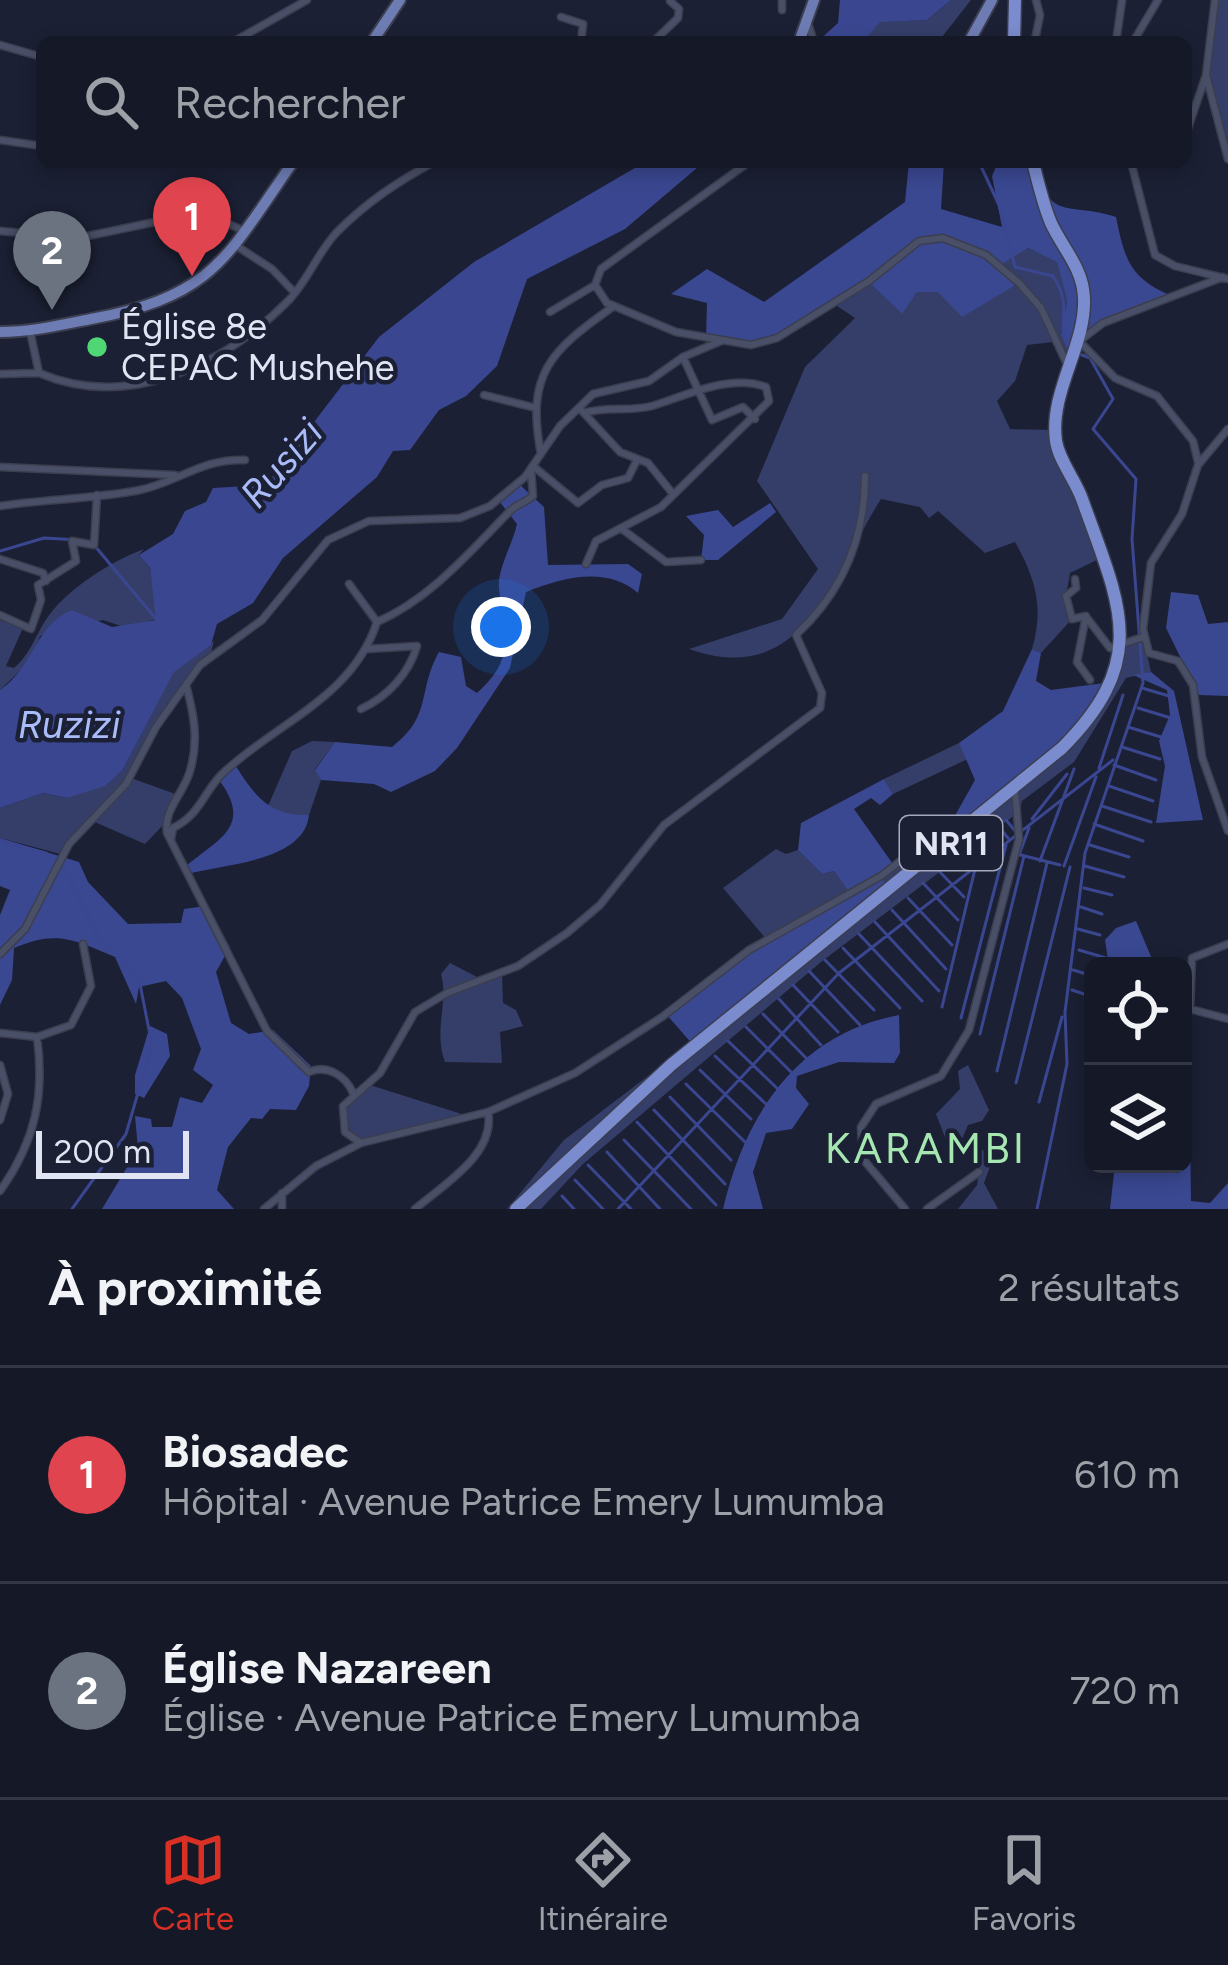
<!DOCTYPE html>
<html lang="fr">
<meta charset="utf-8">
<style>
body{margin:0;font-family:Figtree,sans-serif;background:#1d212f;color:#f1f3f6}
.controls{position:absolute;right:36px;bottom:36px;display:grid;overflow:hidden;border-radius:18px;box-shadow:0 6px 18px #0003}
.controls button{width:108px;height:108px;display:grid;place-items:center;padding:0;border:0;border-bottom:3px solid #333744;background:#141827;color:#f1f3f6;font:60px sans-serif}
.scale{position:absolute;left:36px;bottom:30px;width:153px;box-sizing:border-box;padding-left:12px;border:6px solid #e1e5f3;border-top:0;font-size:33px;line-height:42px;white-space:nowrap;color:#e1e5f3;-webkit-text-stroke:9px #1b2034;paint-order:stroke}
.you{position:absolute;left:501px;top:627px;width:42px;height:42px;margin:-30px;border:9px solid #fff;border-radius:50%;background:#1a73e8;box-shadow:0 0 0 18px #1a73e833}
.badge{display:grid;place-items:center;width:78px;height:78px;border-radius:50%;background:#d93025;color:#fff;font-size:39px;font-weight:700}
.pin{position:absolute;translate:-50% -99px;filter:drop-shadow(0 3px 6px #0008)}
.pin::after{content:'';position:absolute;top:63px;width:42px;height:36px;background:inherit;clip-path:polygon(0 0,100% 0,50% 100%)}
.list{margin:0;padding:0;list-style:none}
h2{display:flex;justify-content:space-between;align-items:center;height:156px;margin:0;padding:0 48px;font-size:51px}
h2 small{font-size:39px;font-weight:400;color:#9da0a7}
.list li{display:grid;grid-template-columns:78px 1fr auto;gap:36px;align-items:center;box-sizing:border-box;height:216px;padding:0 48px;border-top:3px solid #333744}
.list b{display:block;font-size:45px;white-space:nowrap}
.list p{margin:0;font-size:39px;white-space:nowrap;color:#9da0a7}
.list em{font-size:39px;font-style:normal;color:#9da0a7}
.icon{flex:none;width:66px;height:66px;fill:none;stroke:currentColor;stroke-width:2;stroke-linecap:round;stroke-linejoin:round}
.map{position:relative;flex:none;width:1228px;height:1209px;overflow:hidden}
.search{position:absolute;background:#141827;box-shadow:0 6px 18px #0003;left:36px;right:36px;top:36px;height:132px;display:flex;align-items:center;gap:30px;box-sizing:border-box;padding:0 42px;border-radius:18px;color:#9da0a7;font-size:45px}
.sheet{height:588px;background:#141827}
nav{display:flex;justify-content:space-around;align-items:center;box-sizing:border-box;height:168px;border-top:3px solid #333744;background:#141827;font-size:33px;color:#9da0a7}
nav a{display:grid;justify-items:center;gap:6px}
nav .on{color:#d93025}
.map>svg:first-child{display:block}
.green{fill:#343e68}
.forest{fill:#3a4891}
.water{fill:#3a4790}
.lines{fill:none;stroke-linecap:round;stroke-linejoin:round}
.stream{stroke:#3a4790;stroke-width:3}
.minor-casing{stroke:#3b3e4f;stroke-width:9}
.primary-casing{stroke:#3b3e4f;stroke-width:14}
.trunk-casing{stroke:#3b3e4f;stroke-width:15}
.minor{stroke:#494f66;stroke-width:6}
.primary{stroke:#6e7cb4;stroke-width:10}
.trunk{stroke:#7a8bce;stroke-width:12}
.poi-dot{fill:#4fd675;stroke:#1b2034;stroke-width:4.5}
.labels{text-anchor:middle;stroke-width:9;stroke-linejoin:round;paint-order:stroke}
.shield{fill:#1b2034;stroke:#a6aaba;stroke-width:3}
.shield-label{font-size:33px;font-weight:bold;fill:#e1e5f3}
.poi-label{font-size:36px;fill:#e1e5f3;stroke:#1b2034;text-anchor:start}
.water-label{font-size:39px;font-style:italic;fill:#aabbf9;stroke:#1b2034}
.quarter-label{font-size:42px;letter-spacing:3px;fill:#a6e7b1;stroke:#1b2034}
</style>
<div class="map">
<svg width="1228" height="1209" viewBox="0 0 1228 1209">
<rect width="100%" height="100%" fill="#1b2034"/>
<!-- green -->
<path class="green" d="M951 0H971L938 42H863L880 21 927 20Z
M1214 0H1228V159L1205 79Z
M1028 248 1057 261 1067 301 1061 335 1074 346 1069 367 1053 342 1027 345 1015 381 997 401 1010 429 1055 430 1101 558 1070 573 1066 596 1072 619 1041 653 1032 649C1044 608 1036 579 1015 542L985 553 938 511 929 518 920 507 881 499C833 574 805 690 689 649L782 619 818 569 757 481 805 367 855 318 831 302 869 281 901 313 917 292H939Z
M144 549 139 555 150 568 157 619 124 627 103 620 40 636 34 657 0 690V620L23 628 6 666 14 668C30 654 34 639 45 621 65 590 111 561 144 549Z
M1143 637 1151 672 1126 678 1074 762 1022 801 1020 811 821 962 583 1164 541 1209H507L564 1140 888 893 881 876 1078 733 1123 647Z
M214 641 210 656 156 727 131 778 178 795 165 823 145 844 90 820 64 855 0 838V808L43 793 67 798 123 769 174 671Z
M312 741 335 742 315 769 321 780 309 815 284 816 268 806 292 751Z
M959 743 970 758 893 794 884 779Z
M776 849 786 854 798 850 822 874 834 871 851 893 767 940 723 888Z
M450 963 481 979 502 973 503 1003 516 1010 523 1026 500 1032 502 1063 445 1062C433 1030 449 1002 441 974Z
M968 1065 989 1110 982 1121 968 1125 962 1139 994 1156 984 1183 998 1209H958L977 1185 981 1155 951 1153 936 1114 960 1089 958 1071Z
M370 1085 471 1117 361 1143 342 1126 341 1112Z"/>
<!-- forest -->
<path class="forest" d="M909 162H944L941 209 1002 227 992 176 998 162H1033C1050 224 1068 201 1116 217 1125 262 1131 279 1174 297L1103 323 1069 349 1061 335 1067 301 1057 262 1028 248 1000 265 1019 283 962 317 938 292H917L902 314 868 281 777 338 751 345 706 338 707 303 671 294 707 269 764 302 905 202Z
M519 484 544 507 548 565 628 564 642 574 638 593C606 565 561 578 526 592L510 668 457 748 435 771 391 792 374 784 321 780 315 770 335 742 392 747C433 715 417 691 439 652L461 657 466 686 477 693C518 657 503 633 499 588 497 570 513 543 517 524L499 501Z
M770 503 776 512 718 560H701L704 535 686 516 718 510 733 527Z
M1171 592 1198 595 1208 624 1228 622V696L1199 695 1166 628Z
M1032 649 1041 653 1036 681 1051 690 1112 682 1098 706 980 817 952 821 975 780 959 743 1003 711Z
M1151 672 1174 691 1203 820 1156 823 1165 766 1159 741 1170 715 1167 690 1133 675Z
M236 766C255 797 271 816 309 815 304 862 223 864 188 874L185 867C215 840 255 828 219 780Z
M884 779 893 794 880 805 871 798 854 809 895 867 882 876 888 893 694 1046 666 1014 749 950 850 893 834 871 822 874 798 850 801 823Z
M0 838 79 862 88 882 128 924 181 923 184 909 206 906 230 947 216 972 231 1023 249 1034 273 1030 311 1066 309 1086 296 1110 270 1109 262 1119 251 1118 228 1147 217 1190 234 1209H102L138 1149 135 1116 151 1119 152 1127H172L180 1097 202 1103 213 1085 193 1070 201 1049 182 998 166 981 139 987 136 1004 115 957C73 939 56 930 14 948L12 980 0 1005V915L10 890 0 886Z
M1136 921 1155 966H1109L1105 940 1116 928Z
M899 1015 900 1053 894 1063 839 1062 797 1076 796 1088 809 1104 792 1129 766 1133 753 1172 763 1209H723C745 1115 797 1034 899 1015Z
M150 1026 167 1034 170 1056 144 1098 135 1094V1075Z
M1183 1104 1190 1125 1191 1201 1210 1203 1228 1183V1209H1110L1115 1164H1183Z"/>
<!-- water -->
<path class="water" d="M840 0H951L927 20 880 22 863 42H817L838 23Z
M645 162H704L625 229 527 279 497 366 466 396 439 410 410 450 393 451 377 477 283 558 253 603 217 624 211 645 174 672 123 769 105 786 67 798 43 793 0 808V690C34 667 35 625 72 610L112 627 156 620 150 568 139 555 173 534 185 511 206 502 213 488 266 485 379 337 474 262Z"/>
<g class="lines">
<!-- stream -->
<path class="stream" d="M979 162 999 205 1015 267 1053 276C1075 310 1054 322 1069 349
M94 545 157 620
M0 551 44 538 79 540
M1142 688 1169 696
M1138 708 1171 718
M1128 727 1161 737
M1122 747 1160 759
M1114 765 1156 780
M1099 768 1123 695
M1109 786 1153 801
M1102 806 1151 822
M1032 819 1067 774
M1006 820 1016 832
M1094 824 1143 841
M998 826 1008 838
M990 833 1000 845
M0 841 46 853 62 865 97 935 139 979 152 1045 126 1134 72 1209
M972 845 983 857
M1090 845 1129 857
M1017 854 1060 865
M1019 855 1029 828
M1040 861 1074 769
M1064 866 1096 777
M1085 866 1124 877
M938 870 964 897
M923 883 958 920
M1084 888 1112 895
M908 898 952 945
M1081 907 1102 914
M892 910 946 969
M875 922 939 991
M1078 929 1100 935
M859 934 922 1001
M843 948 900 1008
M1079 950 1106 958
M825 960 874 1010
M1073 970 1093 976
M809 971 860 1025
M793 985 838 1032
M1072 990 1093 997
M779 999 821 1045
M942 1007 975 869
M763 1014 807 1059
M961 1018 1006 845
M746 1027 792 1073
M980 1034 1024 856
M728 1041 781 1092
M715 1056 766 1104
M700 1070 751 1119
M997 1071 1047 863
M1016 1083 1070 867
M686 1084 745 1142
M670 1097 731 1160
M1039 1102 1062 1017
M654 1110 725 1184
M637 1122 716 1205
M624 1140 691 1209
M607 1152 660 1209
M588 1165 631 1209
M575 1180 603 1209
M562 1196 574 1209
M618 1209 839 973 1113 760
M1037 1209 1067 1064 1065 1012 1085 853 1143 683 1132 539 1136 479 1093 429 1113 399 1090 358 1077 353"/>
<defs>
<path id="minor" d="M1215 0 1206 75 1228 159
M782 10V0
M561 17 583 24 581 42
M808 24 814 42
M1035 40 1040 15 1036 0
M233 42 307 0
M653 42 678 18 679 9 670 1
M1116 42 1122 0
M1133 42 1158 0
M0 45 42 57
M1186 134 1205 78
M0 140 42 146
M553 162 554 163
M749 162 601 269 595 285 607 303 676 332 751 345 777 338 869 281 919 241 943 238 986 255 1019 283 1041 308 1067 364
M1131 162 1155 255 1175 266 1228 279
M0 231 78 238 203 212 244 231
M235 245 272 269 295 293
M550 312 595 285
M30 331 39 373C128 411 225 365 289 300 308 280 318 252 337 232 367 202 397 182 434 162
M1082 339 1103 323 1223 277
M1078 340 1115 378 1157 396 1193 441 1198 462
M683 357 712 420 743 407 755 419
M0 374 39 373
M484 395 536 408
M582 411 620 452 648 463 673 494
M584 413C606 406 630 412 652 406 685 396 731 373 766 387L769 401 661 507 596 541 586 564
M1228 429 1198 465 1182 514 1151 563 1143 629 1149 653 1178 661 1193 685 1202 757 1228 831
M541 454C525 372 552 350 614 306
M533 466 578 503 602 485 628 478 636 462
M0 467 175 475
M0 506C46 499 94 499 140 490 178 482 203 458 245 460
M622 529 666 562 701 560
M0 559 43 573 46 581
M1075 579 1076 588 1066 596 1072 619 1086 616 1077 662 1090 680
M0 615 31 629 41 600 38 585 76 561 72 541 94 545 97 495
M1087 618 1110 648 1143 637
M377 622C430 599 470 552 509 512 516 504 525 503 533 496L531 470
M186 685C194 714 199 741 190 771 184 793 163 810 167 833L267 1031 309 1072C327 1064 346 1076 353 1093
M361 709C387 697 409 674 417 646L367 649
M171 839 173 828C200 815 203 793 222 774 275 723 352 699 377 622L349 584
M1228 944 1192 958 1190 1009 1228 1019
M0 954 25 929 69 844 126 784 156 727 200 665 262 620 328 540 369 521 460 518 490 506 525 477 560 426 593 394 649 381 683 357 721 341
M0 1033 37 1037 71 1025 91 986 83 944
M0 1065 8 1094 0 1120
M361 1143 345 1132 343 1106 380 1073 415 1012 447 993 518 966 567 933 600 905 664 825 820 708 822 693 796 635C842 592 865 539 865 476
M0 1191C35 1142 45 1096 37 1037
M282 1193V1209
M264 1209 316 1166 361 1143 488 1112 575 1073 662 1017 749 950 881 876 952 821 971 819
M415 1209C443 1185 496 1154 488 1112
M905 1209 863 1159 861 1127 876 1104 941 1076 969 1030 1019 839 1015 790
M927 1209 979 1172"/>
<path id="primary" d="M372 42 400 0
M799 42 814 0
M969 42 992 0
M0 332C31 332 61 325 91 319 214 296 226 258 293 162"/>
<path id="trunk" d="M1014 42 1015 0
M516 1209 671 1065 1062 748C1151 659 1120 605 1082 499 1075 479 1059 461 1056 441 1049 392 1086 346 1084 298 1083 268 1063 249 1051 223 1043 204 1038 182 1033 162"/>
</defs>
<!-- minor casing -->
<use href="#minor" class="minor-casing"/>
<!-- primary casing -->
<use href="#primary" class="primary-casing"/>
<!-- trunk casing -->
<use href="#trunk" class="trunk-casing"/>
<!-- minor -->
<use href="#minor" class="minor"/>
<!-- primary -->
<use href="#primary" class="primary"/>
<!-- trunk -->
<use href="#trunk" class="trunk"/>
</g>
<!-- markers -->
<circle class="poi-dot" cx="97" cy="347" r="12"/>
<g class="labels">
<!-- shield labels -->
<rect class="shield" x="900" y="816" width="102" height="54" rx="9"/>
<g class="shield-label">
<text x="951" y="855">NR11</text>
</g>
<!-- poi labels -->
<g class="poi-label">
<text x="121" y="339">Église 8e<tspan x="121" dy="41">CEPAC Mushehe</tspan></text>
</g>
<!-- water labels -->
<g class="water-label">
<text transform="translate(281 463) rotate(-49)" y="14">Rusizi</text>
<text x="69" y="738">Ruzizi</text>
</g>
<!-- quarter labels -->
<g class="quarter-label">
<text x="926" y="1163">KARAMBI</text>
</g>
</g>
</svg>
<div class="controls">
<button><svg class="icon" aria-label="locate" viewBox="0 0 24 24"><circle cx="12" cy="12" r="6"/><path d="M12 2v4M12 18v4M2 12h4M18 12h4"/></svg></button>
<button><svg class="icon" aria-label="layers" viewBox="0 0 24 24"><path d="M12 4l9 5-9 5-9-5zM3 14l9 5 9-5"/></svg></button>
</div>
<div class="scale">200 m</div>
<div class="you"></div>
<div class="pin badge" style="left:192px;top:276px;background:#e0444e">1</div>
<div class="pin badge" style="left:52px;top:310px;background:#6b7280">2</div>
<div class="search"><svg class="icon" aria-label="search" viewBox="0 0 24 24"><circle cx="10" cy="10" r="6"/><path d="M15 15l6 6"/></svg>Rechercher</div>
</div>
<section class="sheet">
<h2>À proximité<small>2 résultats</small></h2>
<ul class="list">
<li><span class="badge" style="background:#e0444e">1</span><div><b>Biosadec</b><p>Hôpital · Avenue Patrice Emery Lumumba</p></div><em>610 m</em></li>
<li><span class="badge" style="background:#6b7280">2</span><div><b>Église Nazareen</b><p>Église · Avenue Patrice Emery Lumumba</p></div><em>720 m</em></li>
</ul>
</section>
<nav>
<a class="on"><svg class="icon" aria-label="map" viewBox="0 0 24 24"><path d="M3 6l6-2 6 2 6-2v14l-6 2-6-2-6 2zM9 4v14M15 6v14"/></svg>Carte</a>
<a><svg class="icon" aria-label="directions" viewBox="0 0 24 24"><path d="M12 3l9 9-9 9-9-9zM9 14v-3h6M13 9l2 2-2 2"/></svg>Itinéraire</a>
<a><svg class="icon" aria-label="saved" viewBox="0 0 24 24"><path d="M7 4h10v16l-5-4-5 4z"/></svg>Favoris</a>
</nav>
